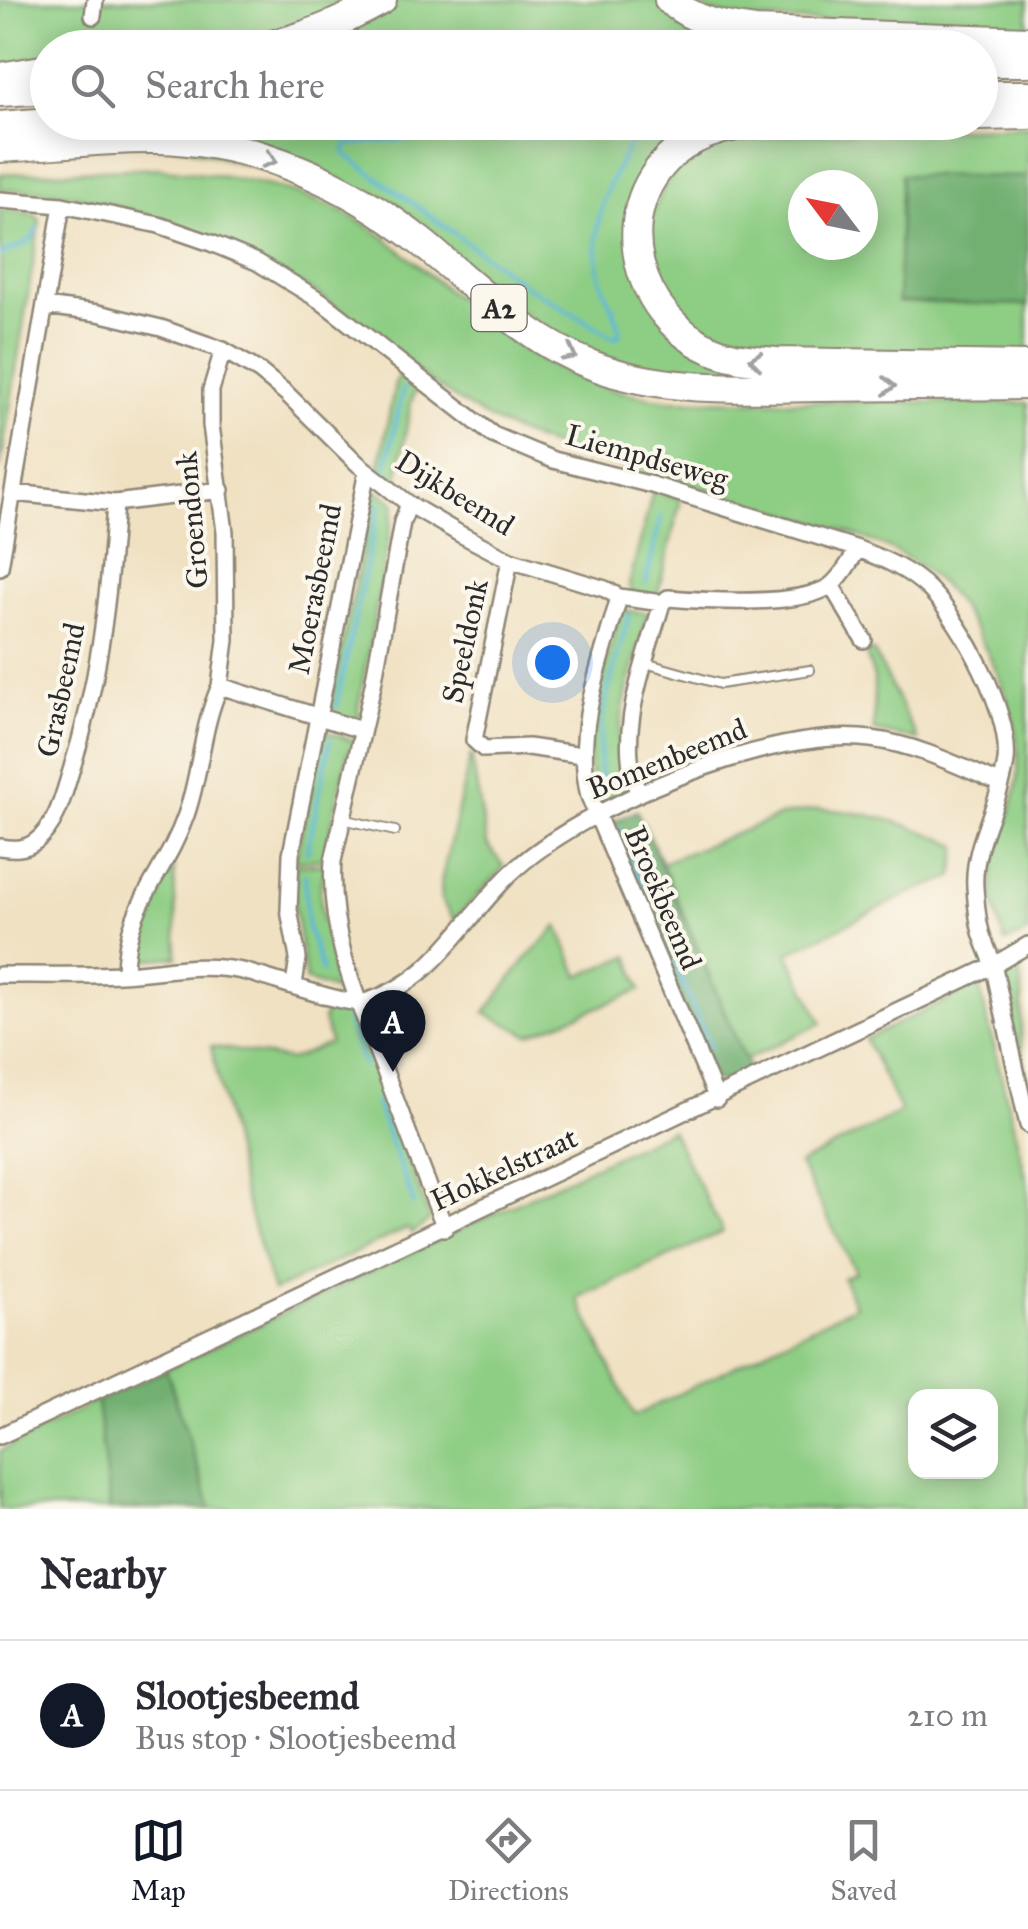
<!DOCTYPE html>
<meta charset="utf-8">
<style>
body{margin:0;font-family:"IM FELL Great Primer",serif;background:#f2f2f3;color:#2b2b33}
.controls{position:absolute;right:30px;bottom:30px;display:grid;overflow:hidden;border-radius:20px;box-shadow:0 5px 25px #0003}
.controls button{width:90px;height:90px;display:grid;place-items:center;padding:0;border:0;border-bottom:2px solid #e1e1e2;background:#fff;color:#2b2b33;font:50px sans-serif}
.compass{position:absolute;left:788px;top:170px;width:90px;height:90px;border-radius:50%;background:#fff;box-shadow:0 5px 25px #0003;rotate:302deg}
.you{position:absolute;left:552px;top:662px;width:35px;height:35px;margin:-25px;border:8px solid #fff;border-radius:50%;background:#1a73e8;box-shadow:0 0 0 15px #1a73e833}
.badge{display:grid;place-items:center;width:65px;height:65px;border-radius:50%;background:#111827;color:#fff;font-size:32px;font-weight:700}
.pin{position:absolute;translate:-50% -82px;filter:drop-shadow(0 2px 5px #0008)}
.pin::after{content:'';position:absolute;top:52px;width:35px;height:30px;background:inherit;clip-path:polygon(0 0,100% 0,50% 100%)}
.list{margin:0;padding:0;list-style:none}
h2{display:flex;justify-content:space-between;align-items:center;height:130px;margin:0;padding:0 40px;font-size:42px}
h2 small{font-size:32px;font-weight:400;color:#7c7c81}
.list li{display:grid;grid-template-columns:65px 1fr auto;gap:30px;align-items:center;box-sizing:border-box;height:150px;padding:0 40px;border-top:2px solid #e1e1e2}
.list b{display:block;font-size:38px;white-space:nowrap}
.list p{margin:0;font-size:32px;white-space:nowrap;color:#7c7c81}
.list em{font-size:32px;font-style:normal;color:#7c7c81}
.icon{flex:none;width:55px;height:55px;fill:none;stroke:currentColor;stroke-width:2;stroke-linecap:round;stroke-linejoin:round}
.map{position:relative;flex:none;width:1028px;height:1509px;overflow:hidden}
.search{position:absolute;background:#fff;box-shadow:0 5px 25px #0003;left:30px;right:30px;top:30px;height:110px;display:flex;align-items:center;gap:25px;box-sizing:border-box;padding:0 35px;border-radius:55px;color:#7c7c81;font-size:38px}
.sheet{height:280px;background:#fff}
nav{display:flex;justify-content:space-around;align-items:center;box-sizing:border-box;height:140px;border-top:2px solid #e1e1e2;background:#fff;font-size:28px;color:#7c7c81}
nav a{display:grid;justify-items:center;gap:5px}
nav .on{color:#111827}
.map>svg:first-child{display:block}
.green{fill:#8ecd84;stroke:#5c7c58;stroke-width:2.5;fill-rule:evenodd}
.forest{fill:#72b072;stroke:#4e6e4e;stroke-width:2.5}
.lines{fill:none;stroke-linecap:round;stroke-linejoin:round}
.stream{stroke:#5cb7d9;stroke-width:4}
.service-casing{stroke:#8e8676;stroke-width:12}
.minor-casing{stroke:#8e8676;stroke-width:20}
.motorway-casing{stroke:#8e8676;stroke-width:32}
.service{stroke:#fff;stroke-width:8}
.minor{stroke:#fff;stroke-width:15}
.motorway{stroke:#fff;stroke-width:28}
.oneway{stroke:#a0a0a0}
.labels{text-anchor:middle;stroke-width:8;stroke-linejoin:round;paint-order:stroke}
.shield{fill:#fbf7ec;stroke:#696865;stroke-width:2.5}
.shield-label{font-size:28px;font-weight:bold;fill:#2b2b2b}
.street-label{font-size:30px;fill:#2b2b2b;stroke:#fbf7ec}
</style>
<div class="map">
<svg width="1028" height="1509" viewBox="0 0 1028 1509">
<rect width="100%" height="100%" fill="#fbf7ec"/>
<filter id="ink" filterUnits="userSpaceOnUse"><feTurbulence type="fractalNoise" baseFrequency=".01" numOctaves="2"/><feDisplacementMap in="SourceGraphic" scale="20" xChannelSelector="R" yChannelSelector="G"/><feConvolveMatrix kernelMatrix="1 2 1 2 8 2 1 2 1" color-interpolation-filters="sRGB"/></filter>
<filter id="wash" filterUnits="userSpaceOnUse"><feTurbulence type="fractalNoise" baseFrequency=".0048" numOctaves="4" result="noise"/><feDisplacementMap in="SourceGraphic" scale="40" xChannelSelector="R" yChannelSelector="G"/><feGaussianBlur stdDeviation="2.25" result="paint"/><feColorMatrix in="noise" values="0 0 0 0 0 0 0 0 0 0 0 0 0 0 0 0 0 1.4 0 .05"/><feComposite in="paint" operator="in"/></filter>
<g filter="url(#wash)">
<rect width="100%" height="100%" fill="#f0e1c2"/>
<!-- green -->
<path class="green" d="M0 0H358L268 36 198 47 48 48 47 65 0 69Z
M398 0H658L737 42 547 47H297L340 35Z
M689 0H1028V28L745 19 710 12Z
M433 122 721 123 692 133 631 227 694 347 1028 371 660 377 563 343 376 201 127 131Z
M1028 126V177L902 175 898 302 1028 305V356L778 350C752 346 719 343 697 329 623 281 638 168 722 141 730 138 736 140 744 140 765 139 785 135 806 134 880 131 954 128 1028 126ZM803 185H863V245H803Z
M157 168C231 177 304 185 369 227 392 241 414 262 435 280 515 347 561 386 668 400L1028 403V933L1005 942C978 865 1000 861 1016 790 1028 731 994 655 960 607 922 551 860 536 799 517 761 506 722 494 683 483 623 466 560 453 503 426 438 395 383 342 325 299 306 285 280 276 258 265 177 226 92 186 0 190V174Z
M0 209 34 214 40 220 0 469Z
M402 371 418 384 411 403 396 485 378 472 395 384Z
M375 489 395 503 358 709 360 715 355 720 328 714Z
M653 490 681 499 657 597 631 593 629 585Z
M621 610 648 613C635 666 612 723 621 777L628 781 630 790 605 802 596 799C576 743 607 664 621 610Z
M869 650 874 652 918 740 874 731V678L866 653Z
M323 731 355 741V746L348 752 326 850 329 859 295 861Z
M471 754 487 844 504 867 454 920 442 901 441 882Z
M820 809C872 812 911 824 958 846L953 877 917 890 788 953 822 1023 745 1060 662 863 615 835 643 822 662 863 783 815Z
M328 864C315 882 320 926 334 941L331 949 339 977 340 980 347 978 343 987 337 991 306 980 294 904 295 865Z
M174 869 177 957 140 960 134 951C141 924 157 890 174 869Z
M558 926 579 976 629 956 641 990 529 1035 485 1013 525 960Z
M1016 960C1028 1000 1018 1018 1022 1055 1025 1074 1028 1090 1028 1110L999 967Z
M979 985 1028 1185V1509H211L166 1369 671 1130 723 1232 577 1298 634 1416 855 1306 843 1278 856 1272 799 1164 901 1112 865 1039ZM916 1396H990V1472H916Z
M326 1008 358 1013 430 1220 412 1234 408 1228 273 1291 243 1192 211 1046 290 1060 330 1043 323 1020Z
M97 1401 110 1509H0V1451Z"/>
<!-- forest -->
<path class="forest" d="M901 175 1028 177V305L898 302Z
M637 811 750 1071 727 1082H716L606 825Z
M166 1369 211 1509H110L97 1401Z"/>
<g class="lines">
<!-- stream -->
<path class="stream" d="M636 134C607 181 586 228 602 284 607 301 621 318 619 336L613 337 525 285 345 154V148L349 144 435 137Z
M0 255C16 245 33 247 37 227
M385 472 403 389
M646 582 661 516
M336 707 379 504
M603 787C591 728 614 671 629 615
M618 828 660 931
M307 852 330 740
M305 875 307 925 322 971
M674 963 710 1047
M347 1018 364 1066
M376 1102 414 1204"/>
</g>
</g>
<g filter="url(#ink)">
<g class="lines">
<defs>
<path id="service" d="M645 663 720 684 810 670
M342 819 395 831"/>
<path id="minor" d="M93 16 95 0
M0 200 62 205 159 225 211 243 257 262 321 301 493 435 553 460 652 485 858 549C884 559 910 570 930 590 963 624 1011 713 1006 761 1001 803 972 844 975 887 976 901 977 918 981 932 984 944 991 955 994 968 1005 1020 1016 1072 1028 1125
M45 306 98 313 161 328 223 350 259 371 286 393 358 464 409 504 460 534 510 560 605 589 619 597 662 603 668 598C706 601 799 607 830 586 842 577 850 561 858 549
M13 493 115 503 221 490
M409 504 402 522 373 685 333 861C328 934 358 1002 384 1069 404 1122 424 1175 445 1228
M510 560 474 740 484 749 528 747 582 755
M0 567 62 205
M831 585 864 640
M619 597C602 661 573 730 589 796L717 1099
M220 686 226 640 225 532 211 425V390L223 350
M639 794C613 737 646 660 662 603
M0 847C13 849 25 850 36 841 56 826 63 797 70 774 99 685 109 596 115 503
M125 974C125 903 165 876 186 815 201 773 201 728 220 686L361 730
M0 975C40 975 81 976 121 974 165 972 196 962 242 971 267 976 347 1007 365 1002 435 981 460 923 510 874 579 807 775 725 871 739 917 745 957 765 999 783
M294 985 298 958 289 910 291 854 367 471
M0 1436 994 965 1028 945"/>
<path id="motorway" d="M669 0C694 21 723 27 755 31L1028 41
M258 48C303 39 343 22 382 0
M980 62H1028
M0 77 48 69
M0 92 48 89
M980 95H1028
M980 116 1028 115
M775 122C739 124 702 129 673 154 606 213 637 321 715 351 735 359 756 360 776 362L1028 366
M0 126 50 122
M0 148C52 145 106 138 158 139 254 141 348 183 421 242 476 286 525 340 592 365 663 393 742 388 816 387 887 386 957 386 1028 385"/>
</defs>
<!-- service casing -->
<use href="#service" class="service-casing"/>
<!-- minor casing -->
<use href="#minor" class="minor-casing"/>
<!-- motorway casing -->
<use href="#motorway" class="motorway-casing"/>
<!-- service -->
<use href="#service" class="service"/>
<!-- minor -->
<use href="#minor" class="minor"/>
<!-- motorway -->
<use href="#motorway" class="motorway"/>
</g>
<!-- one-way arrows -->
<defs><path id="oneway-chevron" d="M-2-3.5L2.5 0L-2 3.5" fill="none" stroke-width="1.6" stroke-linecap="round" stroke-linejoin="round" transform="scale(2.5)"/></defs>
<g class="oneway">
<use href="#oneway-chevron" transform="translate(270 160) rotate(18)"/>
<use href="#oneway-chevron" transform="translate(570 354) rotate(27)"/>
<use href="#oneway-chevron" transform="translate(756 360) rotate(-173)"/>
<use href="#oneway-chevron" transform="translate(889 386)"/>
</g>
</g>
<g class="labels">
<!-- shield labels -->
<rect class="shield" x="471.5" y="285" width="55" height="46" rx="8"/>
<g class="shield-label">
<text x="499" y="318">A2</text>
</g>
<!-- street labels -->
<g class="street-label">
<text transform="translate(647 457) rotate(16)" y="10">Liempdseweg</text>
<text transform="translate(455 493) rotate(32)" y="10">Dijkbeemd</text>
<text transform="translate(192 520) rotate(-95)" y="10">Groendonk</text>
<text transform="translate(315 589) rotate(-79)" y="10">Moerasbeemd</text>
<text transform="translate(465 641) rotate(-78)" y="10">Speeldonk</text>
<text transform="translate(61 690) rotate(-78)" y="10">Grasbeemd</text>
<text transform="translate(667 759) rotate(-22)" y="10">Bomenbeemd</text>
<text transform="translate(663 898) rotate(67)" y="10">Broekbeemd</text>
<text transform="translate(504 1169) rotate(-25)" y="10">Hokkelstraat</text>
</g>
</g>
</svg>
<div class="controls">
<button><svg class="icon" aria-label="layers" viewBox="0 0 24 24"><path d="M12 4l9 5-9 5-9-5zM3 14l9 5 9-5"/></svg></button>
</div>
<svg class="compass" viewBox="-18 -18 36 36"><path d="M0-13l5 13h-10z" fill="#e53935"/><path d="M0 13l5-13h-10z" fill="#7c7c81"/></svg>
<div class="you"></div>
<div class="pin badge" style="left:393px;top:1072px">A</div>
<div class="search"><svg class="icon" aria-label="search" viewBox="0 0 24 24"><circle cx="10" cy="10" r="6"/><path d="M15 15l6 6"/></svg>Search here</div>
</div>
<section class="sheet">
<h2>Nearby<small></small></h2>
<ul class="list">
<li><span class="badge">A</span><div><b>Slootjesbeemd</b><p>Bus stop · Slootjesbeemd</p></div><em>210 m</em></li>
</ul>
</section>
<nav>
<a class="on"><svg class="icon" aria-label="map" viewBox="0 0 24 24"><path d="M3 6l6-2 6 2 6-2v14l-6 2-6-2-6 2zM9 4v14M15 6v14"/></svg>Map</a>
<a><svg class="icon" aria-label="directions" viewBox="0 0 24 24"><path d="M12 3l9 9-9 9-9-9zM9 14v-3h6M13 9l2 2-2 2"/></svg>Directions</a>
<a><svg class="icon" aria-label="saved" viewBox="0 0 24 24"><path d="M7 4h10v16l-5-4-5 4z"/></svg>Saved</a>
</nav>
